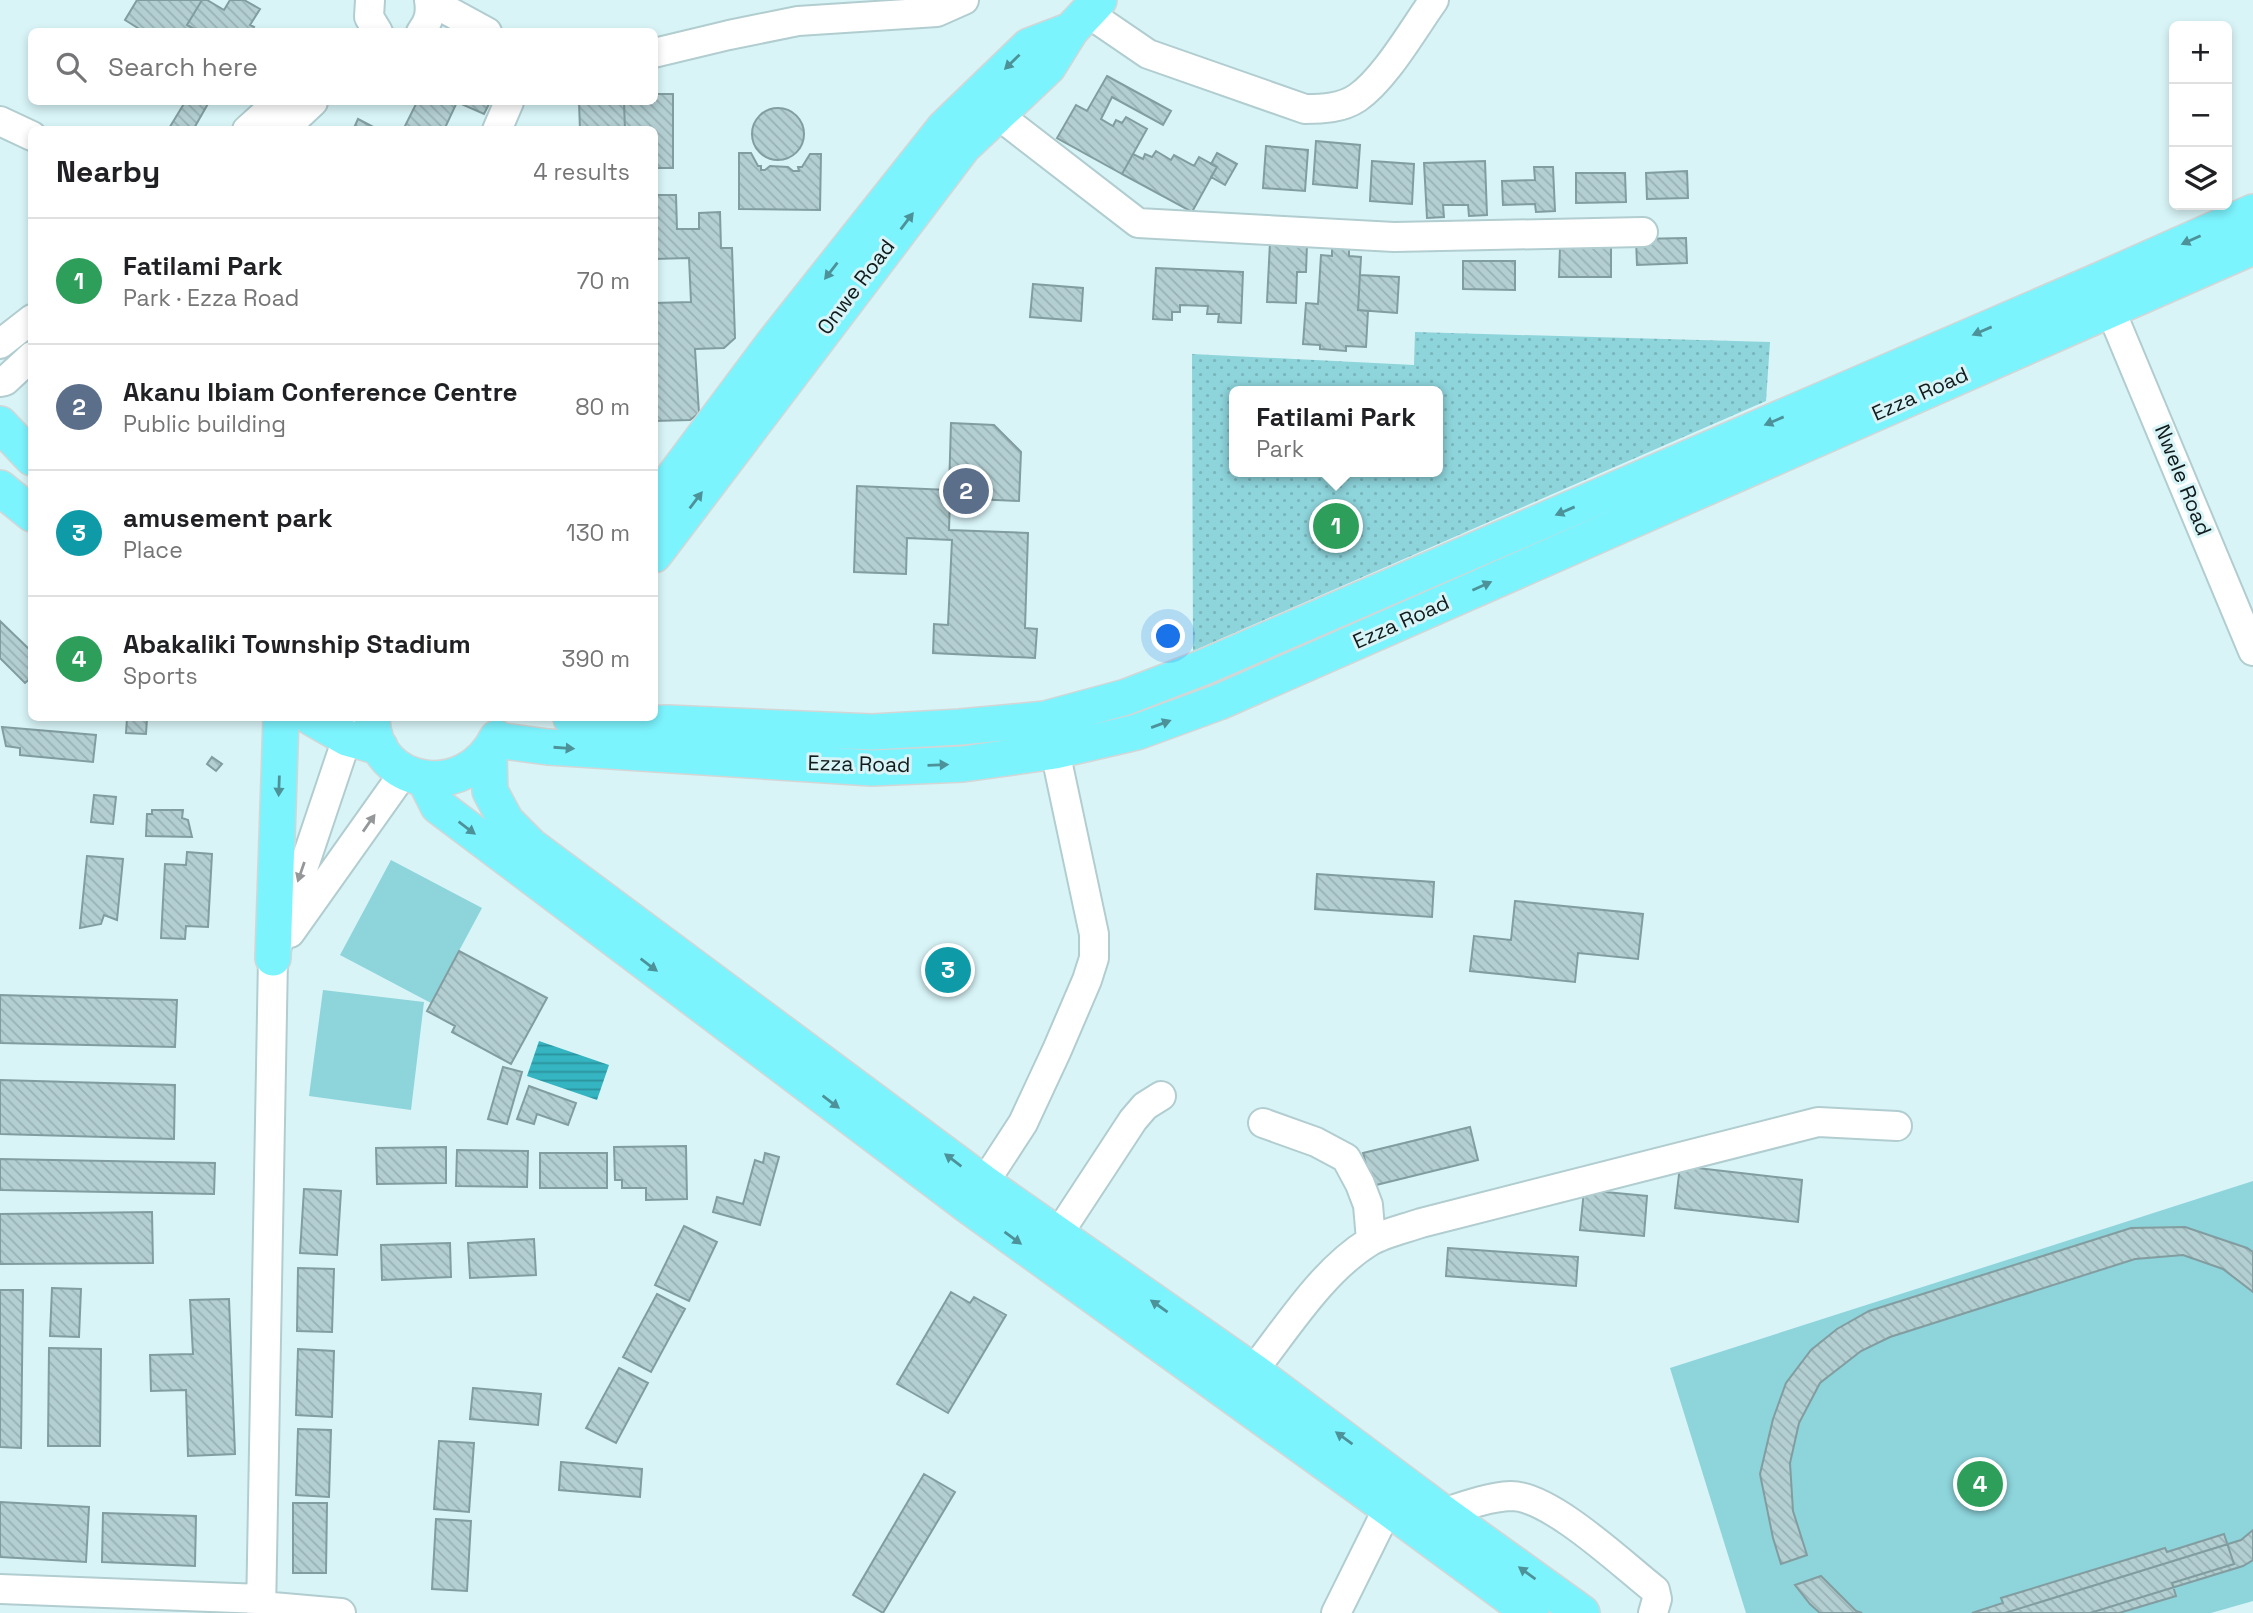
<!DOCTYPE html>
<meta charset="utf-8">
<style>
body{margin:0;font-family:"Space Grotesk",sans-serif;background:#f6f6f6;color:#202124}
.controls{position:absolute;right:21px;top:21px;display:grid;overflow:hidden;border-radius:10px;box-shadow:0 4px 10px #0003}
.controls button{width:63px;height:63px;display:grid;place-items:center;padding:0;border:0;border-bottom:2px solid #e0e0e0;background:#fff;color:#202124;font:35px sans-serif}
.you{position:absolute;left:1169px;top:637px;width:24px;height:24px;margin:-18px;border:5px solid #fff;border-radius:50%;background:#1a73e8;box-shadow:0 0 0 10px #1a73e833}
.badge{display:grid;place-items:center;width:46px;height:46px;border-radius:50%;background:#bb2c32;color:#fff;font-size:23px;font-weight:700}
.pin{position:absolute;translate:-50% -50%;border:4px solid #fff;box-shadow:0 2px 7px #0006}
.popup{position:absolute;left:1229px;top:386px;width:214px;height:91px;box-sizing:border-box;display:grid;place-content:center;border-radius:10px;background:#fff;filter:drop-shadow(0 2px 5px #0005);font-size:23px;white-space:nowrap;color:#757577}
.popup b{font-size:26px;color:#202124}
.popup::after{content:'';position:absolute;left:50%;top:100%;margin-left:-14px;border:14px solid transparent;border-top-color:#fff}
.list{margin:0;padding:0;list-style:none}
h2{display:flex;justify-content:space-between;align-items:center;height:91px;margin:0;padding:0 28px;font-size:30px}
h2 small{font-size:23px;font-weight:400;color:#757577}
.list li{display:grid;grid-template-columns:46px 1fr auto;gap:21px;align-items:center;box-sizing:border-box;height:126px;padding:0 28px;border-top:2px solid #e0e0e0}
.list b{display:block;font-size:26px;white-space:nowrap}
.list p{margin:0;font-size:23px;white-space:nowrap;color:#757577}
.list em{font-size:23px;font-style:normal;color:#757577}
.icon{flex:none;width:38px;height:38px;fill:none;stroke:currentColor;stroke-width:2;stroke-linecap:round;stroke-linejoin:round}
.map{position:relative;flex:none;width:2253px;height:1613px;overflow:hidden}
.search{position:absolute;background:#fff;box-shadow:0 4px 10px #0003;left:28px;top:28px;width:630px;height:77px;display:flex;align-items:center;gap:18px;box-sizing:border-box;padding:0 24px;border-radius:10px;color:#757577;font-size:26px}
.panel{position:absolute;background:#fff;box-shadow:0 4px 10px #0003;left:28px;top:126px;width:630px;height:595px;border-radius:10px}
.map>svg:first-child{display:block}
.park{fill:url(#park-dots);fill-rule:evenodd}
.garden{fill:#8dd4db}
.water{fill:url(#water-rules)}
.building{fill:url(#building-back-hatch);stroke:#829d9f;stroke-width:2}
.lines{fill:none;stroke-linecap:round;stroke-linejoin:round}
.minor-casing{stroke:#b1cdd0;stroke-width:32}
.major-casing{stroke:#d4d6d6;stroke-width:38}
.minor{stroke:#fff;stroke-width:28}
.major{stroke:#7cf4fe;stroke-width:35}
.oneway{fill:#4c9298}
.oneway2{fill:#949899}
.labels{text-anchor:middle;stroke-width:6;stroke-linejoin:round;paint-order:stroke}
.street-label{font-size:21px;fill:#111b1c;stroke:#d8f4f7}
</style>
<div class="map">
<svg width="2253" height="1613" viewBox="0 0 2253 1613">
<defs>
<pattern id="park-dots" width="8" height="8" patternUnits="userSpaceOnUse" patternTransform="scale(1.75)"><rect width="8" height="8" fill="#8dd4db"/><path d="M2 2h.1M6 6h.1" fill="none" stroke="#79b5bb" stroke-width="1.8" stroke-linecap="round"/></pattern>
<pattern id="water-rules" width="6" height="5" patternUnits="userSpaceOnUse" patternTransform="scale(1.75)"><rect width="6" height="5" fill="#34b5c1"/><path d="M0 2.5h6" fill="none" stroke="#2b929c"/></pattern>
<pattern id="building-back-hatch" width="6" height="6" patternUnits="userSpaceOnUse" patternTransform="scale(1.75)"><rect width="6" height="6" fill="#b3cfd2"/><path d="M-1 5l2 2M0 0l6 6M5-1l2 2" fill="none" stroke="#99b1b4"/></pattern>
</defs>
<rect width="100%" height="100%" fill="#d8f4f7"/>
<!-- park -->
<path class="park" d="M1415 332 1770 342 1766 401 1193 651 1192 354 1414 365ZM1234 391H1438V472H1234Z"/>
<!-- garden -->
<path class="garden" d="M391 860 482 908 431 1003 340 955Z
M323 990 424 1002 411 1110 309 1096Z
M2253 1181V1601L2211 1613H1746L1670 1368Z"/>
<!-- water -->
<path class="water" d="M539 1041 609 1065 597 1100 527 1076Z"/>
<!-- building -->
<path class="building" d="M137 0H202L187 25 198 31 140 32 141 30 125 20Z
M202 0H207L224 10 230 0H244L260 9 250 25 254 27 251 32H199L187 25Z
M1107 76 1171 111 1163 125 1112 97 1101 119 1113 126 1116 120 1122 123 1126 117 1147 129 1122 174 1057 138 1076 105 1087 111Z
M654 94H673V168H654V130H625L624 102H654Z
M185 102H209L193 130H168Z
M417 102H490L484 114 457 102 444 130H403Z
M579 102H624L625 130H580Z
M752 134a26 26 0 1 1 52 0a26 26 0 1 1-52 0Z
M358 119 379 130H353Z
M1316 141 1360 145 1357 188 1313 184Z
M1266 146 1308 150 1305 191 1263 188Z
M1156 151 1171 160 1174 155 1194 166 1199 157 1217 167 1192 212 1122 174 1133 154 1143 159 1145 154 1152 157Z
M739 153H751L758 166H761V170H765L770 166 788 167 793 171H799L798 167H802L810 154H821L820 210 739 209Z
M1217 153 1237 164 1225 185 1211 177 1217 167 1211 164Z
M1372 161 1414 164 1412 204 1370 201Z
M1485 161 1487 215 1469 216 1468 205H1443L1444 217 1427 218 1424 163Z
M1534 167H1553L1555 211 1536 212 1535 204 1503 205 1502 181 1535 180Z
M1687 171 1688 198 1647 199 1646 173Z
M1576 173H1625L1626 202 1576 203Z
M654 195H676L677 229H699V213L720 212 721 248H732L735 338 724 348 695 349 699 413 690 420 654 421V303L691 302 689 258 654 259Z
M1686 238 1687 263 1637 265 1636 239Z
M1270 242 1307 244 1306 272H1297L1296 303 1267 302Z
M1332 245 1349 246V256L1361 257 1358 310 1368 311 1366 347 1346 346V351L1320 349V345L1303 344 1306 303 1318 304 1321 255 1332 256Z
M1560 247H1611V277H1559Z
M1463 261H1515V290L1463 289Z
M1156 268 1243 272 1241 323 1218 322 1219 314H1207L1208 306 1180 305V312H1172V320L1153 319Z
M1360 275 1399 277 1397 313 1358 310Z
M1033 284 1083 288 1081 321 1030 317Z
M951 423 994 425 1021 452 1019 501 950 498 949 530 1028 533 1025 628 1037 629 1035 658 933 653 934 624 948 625 952 540 907 538 906 574 854 572 857 486 949 490Z
M0 621 32 652V677L25 683 0 658Z
M127 718H147L146 734 126 733Z
M2 727 96 735 93 762 20 755V748L6 746Z
M212 757 222 764 216 771 207 764Z
M94 795 116 797 113 824 91 822Z
M152 810H183L182 818 188 820 192 837 146 836 147 814H152Z
M187 852 212 854 208 927 186 926 185 939 161 938 165 864 186 865Z
M87 856 123 859 117 920 104 915 101 924 80 928Z
M1317 874 1434 882 1432 917 1315 909Z
M1515 901 1643 914 1638 959 1578 953 1575 982 1470 971 1474 936 1511 940Z
M459 951 547 998 511 1064 452 1032 455 1026 427 1011Z
M0 995 177 1000 175 1047 0 1043Z
M503 1067 522 1072 507 1124 488 1119Z
M0 1080 175 1085 174 1139 0 1134Z
M529 1086 576 1103 568 1125 537 1114 534 1124 517 1119Z
M1470 1127 1478 1160 1372 1186 1363 1153Z
M686 1146 687 1199 646 1200V1188H622V1180H615L614 1147Z
M446 1147V1183L377 1184 376 1148Z
M457 1150 528 1151 527 1187 456 1186Z
M540 1153H607V1188H540Z
M765 1153 779 1157 760 1225 713 1212 717 1197 743 1204 755 1160 763 1163Z
M0 1159 215 1163 214 1194 0 1190Z
M1680 1166 1802 1180 1798 1222 1675 1208Z
M304 1189 341 1191 337 1255 300 1253Z
M1584 1190 1647 1196 1644 1236 1580 1230Z
M152 1212 153 1263 0 1264V1214Z
M684 1226 717 1242 689 1301 655 1285Z
M2185 1227 2247 1248 2253 1252V1292L2223 1269 2183 1255 2135 1259 1890 1337 1861 1351 1820 1383 1799 1423 1790 1463 1793 1511 1807 1555 1781 1564 1773 1538 1760 1474 1773 1419 1786 1383 1811 1350 1837 1329 1869 1311 2131 1228Z
M534 1239 536 1275 470 1278 468 1243Z
M450 1243 451 1277 382 1280 381 1245Z
M1448 1248 1578 1257 1576 1286 1446 1276Z
M298 1268 334 1269 332 1332 297 1331Z
M52 1288 81 1289 79 1337 50 1336Z
M0 1290H23L21 1448 0 1447Z
M951 1292 970 1303 974 1297 1006 1315 948 1413 897 1384Z
M657 1294 685 1309 651 1372 623 1357Z
M229 1299 235 1454 188 1456 186 1390 151 1391 150 1355 193 1354 190 1300Z
M49 1348 101 1349 100 1446H48Z
M298 1349 334 1351 332 1417 296 1415Z
M619 1368 648 1383 616 1443 586 1428Z
M473 1388 541 1394 538 1425 470 1419Z
M298 1429 331 1430 329 1497 296 1495Z
M439 1441 474 1443 469 1512 434 1509Z
M561 1462 642 1469 640 1497 559 1490Z
M924 1474 955 1492 883 1613 853 1595Z
M0 1502 89 1507 86 1562 0 1557Z
M293 1503H327L326 1573H293Z
M103 1513 196 1516 195 1566 102 1562Z
M436 1519 471 1521 467 1591 432 1589Z
M2253 1530V1560L2243 1566 2090 1613H2005L2241 1540Z
M2224 1534 2234 1564 2172 1583 2176 1596 2119 1613H1972L2003 1603 2001 1598 2165 1548 2167 1552Z
M1821 1576 1856 1611 1862 1613H1820L1810 1604 1795 1585Z"/>
<g class="lines">
<defs>
<path id="minor" d="M370 0 369 17 378 32
M430 1 487 32
M1088 13 1148 54 1305 109C1323 109 1342 108 1357 98 1385 79 1414 28 1434 0
M421 32C429 22 431 13 429 0
M654 53 729 35 798 21 937 12 964 0
M997 114 1138 223 1394 237 1643 232
M0 121 32 136
M247 130 278 102
M283 130 313 102
M497 130 509 102
M2103 292 2253 651
M0 344 32 319
M0 382 5 381 32 356
M290 933 405 771
M1263 1123 1316 1142 1346 1158 1360 1184 1368 1205 1371 1240
M984 1183 1023 1123 1057 1050 1087 980 1094 958V934L1055 751
M1057 1236 1133 1120 1145 1106 1161 1096
M1253 1371C1287 1328 1322 1271 1369 1242 1384 1233 1404 1229 1421 1223L1818 1122 1897 1126
M1443 1513C1464 1506 1488 1497 1511 1496 1551 1496 1623 1565 1655 1590L1657 1599 1653 1613
M0 1589 262 1599
M261 1606 341 1613
M261 1613 273 958 347 738 359 722
M1336 1613 1388 1508 1399 1491"/>
<path id="major" d="M0 424 32 458
M0 488 32 514
M654 503 772 345 944 128 1029 46 1071 30
M654 555 963 147 1048 67 1071 30 1099 0
M312 718 347 738 380 747
M372 718C374 788 466 801 497 738
M571 718 609 725 668 723 872 732 960 727 1045 719 1126 697 1204 667 2098 281 2253 212
M496 740 548 747 872 768 963 764 1055 751 1137 732 1219 702 2253 247
M489 753 490 791 506 821 531 846 984 1183 1253 1371 1443 1513 1582 1613
M424 778 438 806 970 1207 1388 1508 1531 1613
M273 958 281 718"/>
</defs>
<!-- minor casing -->
<use href="#minor" class="minor-casing"/>
<!-- major casing -->
<use href="#major" class="major-casing"/>
<!-- minor -->
<use href="#minor" class="minor"/>
<!-- major -->
<use href="#major" class="major"/>
</g>
<!-- one-way arrows -->
<defs><path id="oneway-solid" d="M-6-.8H1V-3.2L6.5 0L1 3.2V.8H-6Z" transform="scale(1.75)"/></defs>
<g class="oneway">
<use href="#oneway-solid" transform="translate(1012 62) rotate(136)"/>
<use href="#oneway-solid" transform="translate(907 221) rotate(-53)"/>
<use href="#oneway-solid" transform="translate(2191 240) rotate(156)"/>
<use href="#oneway-solid" transform="translate(831 271) rotate(128)"/>
<use href="#oneway-solid" transform="translate(1982 331) rotate(157)"/>
<use href="#oneway-solid" transform="translate(1774 421) rotate(157)"/>
<use href="#oneway-solid" transform="translate(696 500) rotate(-53)"/>
<use href="#oneway-solid" transform="translate(1565 511) rotate(157)"/>
<use href="#oneway-solid" transform="translate(1482 586) rotate(-24)"/>
<use href="#oneway-solid" transform="translate(1161 724) rotate(-20)"/>
<use href="#oneway-solid" transform="translate(564 748) rotate(4)"/>
<use href="#oneway-solid" transform="translate(938 765) rotate(-2)"/>
<use href="#oneway-solid" transform="translate(279 786) rotate(92)"/>
<use href="#oneway-solid" transform="translate(467 828) rotate(37)"/>
<use href="#oneway-solid" transform="translate(649 965) rotate(37)"/>
<use href="#oneway-solid" transform="translate(831 1102) rotate(37)"/>
<use href="#oneway-solid" transform="translate(953 1160) rotate(-143)"/>
<use href="#oneway-solid" transform="translate(1013 1238) rotate(36)"/>
<use href="#oneway-solid" transform="translate(1159 1306) rotate(-145)"/>
<use href="#oneway-solid" transform="translate(1344 1438) rotate(-144)"/>
<use href="#oneway-solid" transform="translate(1527 1573) rotate(-144)"/>
</g>
<g class="oneway2">
<use href="#oneway-solid" transform="translate(369 823) rotate(-55)"/>
<use href="#oneway-solid" transform="translate(301 872) rotate(109)"/>
</g>
<g class="labels">
<!-- street labels -->
<g class="street-label">
<text transform="translate(856 287) rotate(-53)" y="7">Onwe Road</text>
<text transform="translate(1920 394) rotate(-24)" y="7">Ezza Road</text>
<text transform="translate(2183 480) rotate(68)" y="7">Nwele Road</text>
<text transform="translate(1401 622) rotate(-24)" y="7">Ezza Road</text>
<text transform="translate(859 764) rotate(1)" y="7">Ezza Road</text>
</g>
</g>
</svg>
<div class="controls">
<button>+</button>
<button>−</button>
<button><svg class="icon" aria-label="layers" viewBox="0 0 24 24"><path d="M12 4l9 5-9 5-9-5zM3 14l9 5 9-5"/></svg></button>
</div>
<div class="you"></div>
<div class="pin badge" style="left:1336px;top:526px;background:#2e9e5b">1</div>
<div class="popup"><b>Fatilami Park</b>Park</div>
<div class="pin badge" style="left:966px;top:491px;background:#5c6f8a">2</div>
<div class="pin badge" style="left:948px;top:970px;background:#0f9aa8">3</div>
<div class="pin badge" style="left:1980px;top:1484px;background:#2e9e5b">4</div>
<div class="search"><svg class="icon" aria-label="search" viewBox="0 0 24 24"><circle cx="10" cy="10" r="6"/><path d="M15 15l6 6"/></svg>Search here</div>
<section class="panel">
<h2>Nearby<small>4 results</small></h2>
<ul class="list">
<li><span class="badge" style="background:#2e9e5b">1</span><div><b>Fatilami Park</b><p>Park · Ezza Road</p></div><em>70 m</em></li>
<li><span class="badge" style="background:#5c6f8a">2</span><div><b>Akanu Ibiam Conference Centre</b><p>Public building</p></div><em>80 m</em></li>
<li><span class="badge" style="background:#0f9aa8">3</span><div><b>amusement park</b><p>Place</p></div><em>130 m</em></li>
<li><span class="badge" style="background:#2e9e5b">4</span><div><b>Abakaliki Township Stadium</b><p>Sports</p></div><em>390 m</em></li>
</ul>
</section>
</div>
